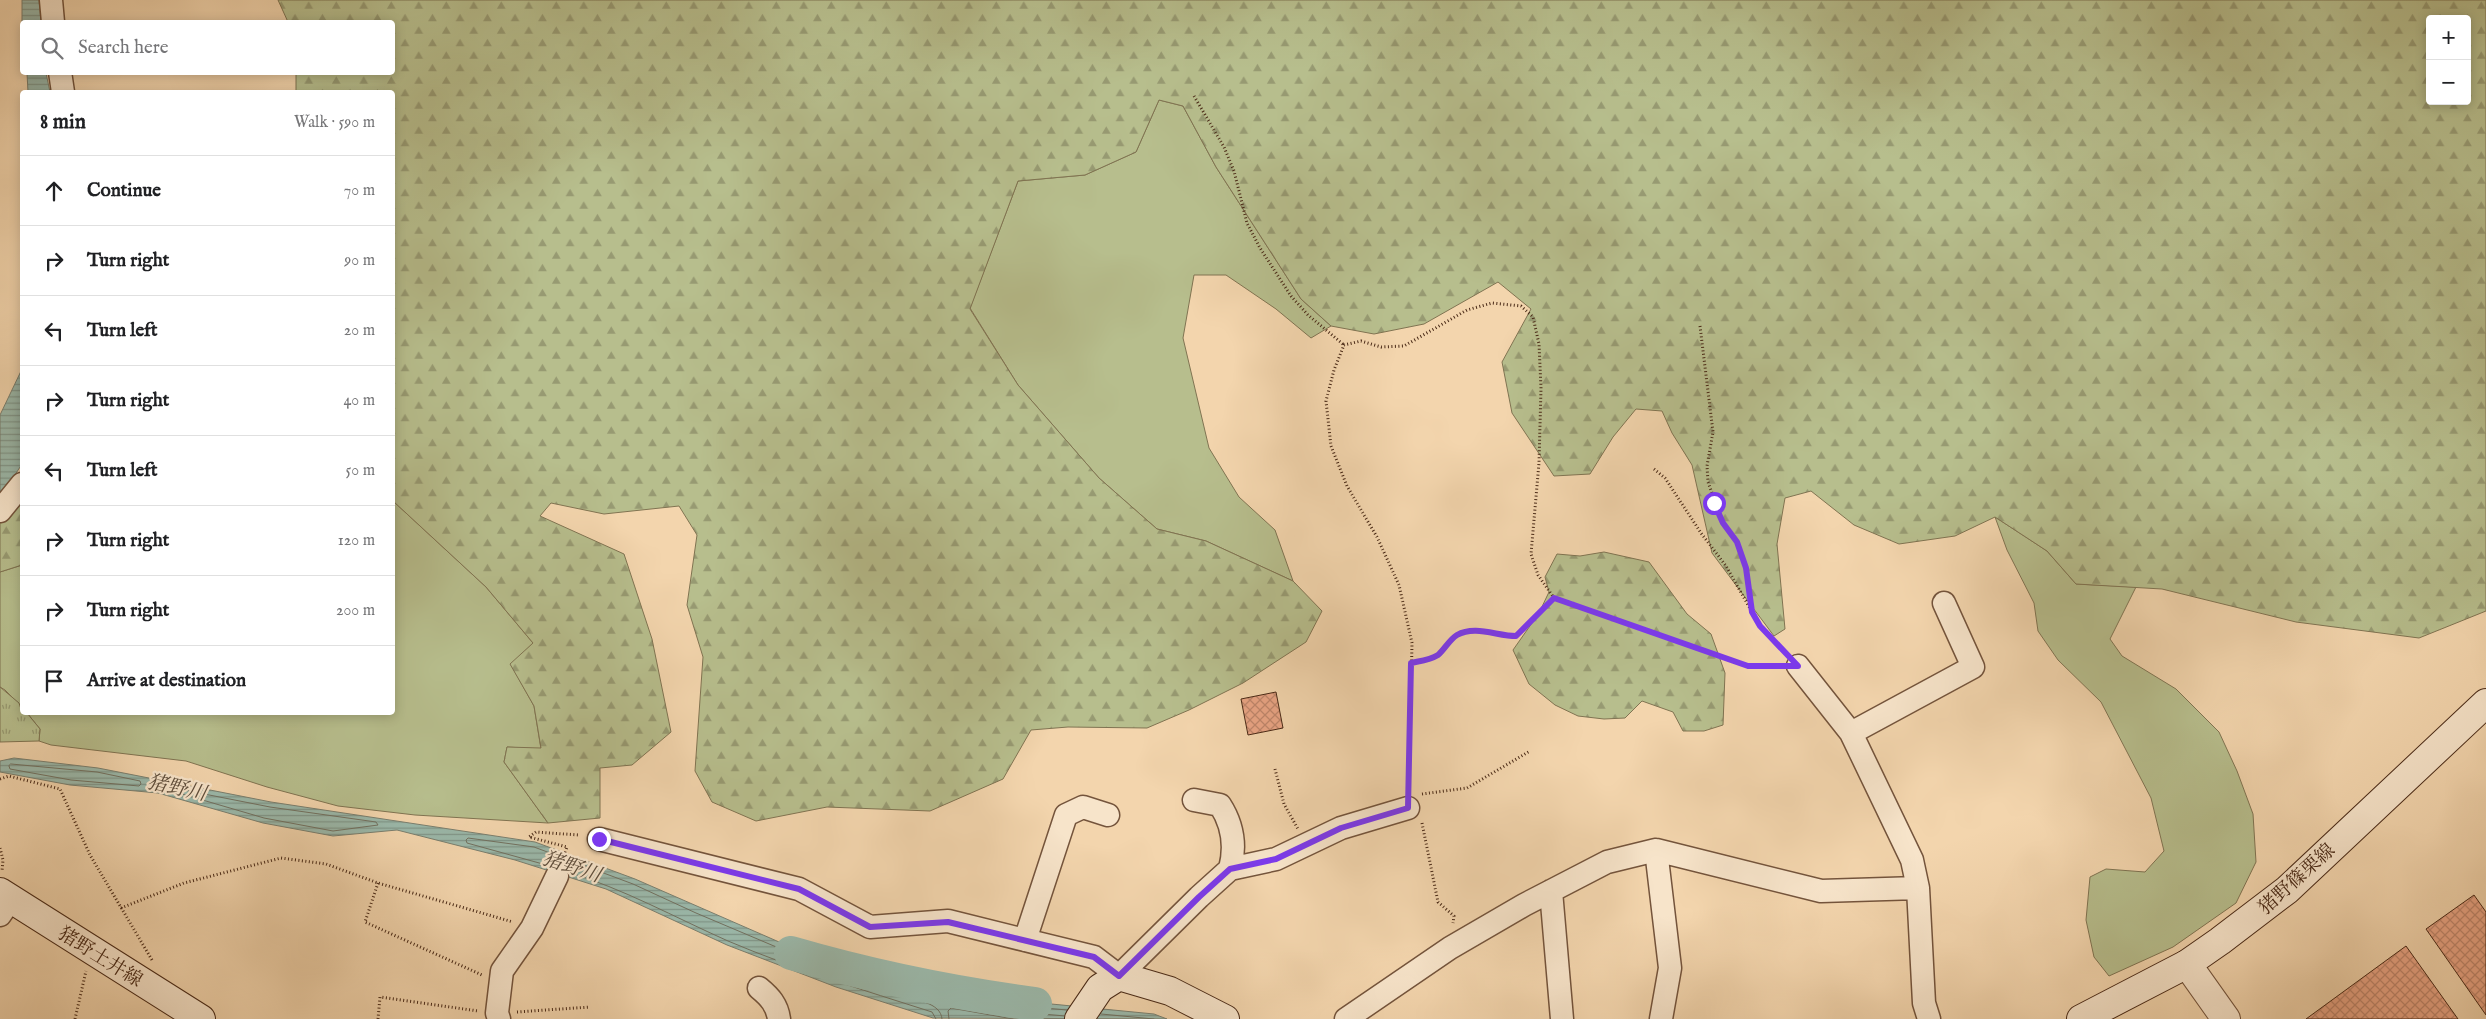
<!DOCTYPE html>
<meta charset="utf-8">
<style>
body{margin:0;font-family:"IM FELL English","Noto Serif JP",serif;background:#f6f6f6;color:#202124}
.controls{position:absolute;right:15px;top:15px;display:grid;overflow:hidden;border-radius:5px;box-shadow:0 2px 12px #0003}
.controls button{width:45px;height:45px;display:grid;place-items:center;padding:0;border:0;border-bottom:1px solid #e0e0e0;background:#fff;color:#202124;font:25px sans-serif}
.stop{position:absolute;width:15px;height:15px;margin:-11px;border:4px solid #7c3aed;border-radius:50%;background:#fff}
.stop.end{background:#7c3aed;border-color:#fff;box-shadow:0 1px 5px #0008}
.list{margin:0;padding:0;list-style:none}
h2{display:flex;justify-content:space-between;align-items:center;height:65px;margin:0;padding:0 20px;font-size:21px}
h2 small{font-size:16px;font-weight:400;color:#757577}
.list li{display:grid;grid-template-columns:32px 1fr auto;gap:15px;align-items:center;box-sizing:border-box;height:70px;padding:0 20px;border-top:1px solid #e0e0e0}
.list b{display:block;font-size:19px;white-space:nowrap}
.list em{font-size:16px;font-style:normal;color:#757577}
.icon{flex:none;width:28px;height:28px;fill:none;stroke:currentColor;stroke-width:2;stroke-linecap:round;stroke-linejoin:round}
.map{position:relative;flex:none;width:2486px;height:1019px;overflow:hidden}
.search{position:absolute;background:#fff;box-shadow:0 2px 12px #0003;left:20px;top:20px;width:375px;height:55px;display:flex;align-items:center;gap:12px;box-sizing:border-box;padding:0 18px;border-radius:5px;color:#757577;font-size:19px}
.panel{position:absolute;background:#fff;box-shadow:0 2px 12px #0003;left:20px;top:90px;width:375px;height:625px;border-radius:5px}
.map>svg:first-child{display:block}
.green{fill:#b7be8d;stroke:#807452}
.forest{fill:url(#forest-firs);stroke:#807452;fill-rule:evenodd}
.park{fill:url(#park-tufts);stroke:#807452}
.water{fill:url(#water-rules);stroke:#7a7f6f}
.lines{fill:none;stroke-linecap:round;stroke-linejoin:round}
.shore{stroke:#727160;stroke-width:1}
.river{stroke:#9bb9ab;stroke-width:34}
.building{fill:url(#building-cross-hatch);stroke:#492916}
.minor-casing{stroke:#74543c;stroke-width:25}
.tertiary-casing{stroke:#74543c;stroke-width:30}
.secondary-casing{stroke:#492916;stroke-width:30}
.path{stroke:#492916;stroke-width:3;stroke-dasharray:1 2.5;stroke-linecap:butt}
.minor{stroke:#f7e4ca;stroke-width:22}
.tertiary{stroke:#f7e4ca;stroke-width:28}
.secondary{stroke:#f7e4ca;stroke-width:28}
.route{stroke:#7c3aed;stroke-width:6}
.labels{text-anchor:middle;stroke-width:4.5;stroke-linejoin:round;paint-order:stroke}
.street-label{font-size:19px;fill:#492916;stroke:#f7e4ca}
.water-label{font-size:20px;font-style:italic;fill:#5e4d3b;stroke:#f7e4ca}
</style>
<div class="map">
<svg width="2486" height="1019" viewBox="0 0 2486 1019">
<defs>
<pattern id="forest-firs" width="22" height="20" patternUnits="userSpaceOnUse" patternTransform="scale(1.25)"><rect width="22" height="20" fill="#b7be8d"/><path d="M5 1l3.5 6h-7zM16 11l3.5 6h-7z" fill="#979a72"/></pattern>
<pattern id="park-tufts" width="24" height="20" patternUnits="userSpaceOnUse" patternTransform="scale(1.25)"><rect width="24" height="20" fill="#b7be8d"/><path d="M3 7l-1-3M5 7V3M7 7l1-3M15 17l-1-3M17 17v-4M19 17l1-3" fill="none" stroke="#979a72"/></pattern>
<pattern id="water-rules" width="6" height="5" patternUnits="userSpaceOnUse" patternTransform="scale(1.25)"><rect width="6" height="5" fill="#9bb9ab"/><path d="M0 2.5h6" fill="none" stroke="#80968a"/></pattern>
<pattern id="building-cross-hatch" width="8" height="8" patternUnits="userSpaceOnUse" patternTransform="scale(1.25)"><rect width="8" height="8" fill="#e9a484"/><path d="M0 0l8 8M0 8l8-8" fill="none" stroke="#bf866b"/></pattern>
</defs>
<rect width="100%" height="100%" fill="#f3d5ad"/>
<filter id="stains"><feTurbulence type="fractalNoise" baseFrequency=".004" numOctaves="4"/><feColorMatrix values="0 0 0 0 .2 0 0 0 0 .09 0 0 0 0 .02 0 0 0 .5 -.17"/></filter>
<radialGradient id="worn" r=".72"><stop offset=".6" stop-color="#630" stop-opacity="0"/><stop offset="1" stop-color="#630" stop-opacity=".3"/></radialGradient>
<!-- green -->
<path class="green" d="M1159 100 1183 106 1216 167 1301 299 1331 326 1311 338 1276 309 1226 275H1194L1183 338 1209 448 1239 497 1275 530 1293 581 1206 541 1157 529 1099 478 1018 385 970 308 1018 181 1085 175 1136 152Z
M393 501 486 587 533 643 511 665 534 706 541 749 507 747 504 762 548 823 415 815 338 806 267 787 186 761 51 745 39 741 40 729 27 713 392 712Z
M1995 517 2047 551 2076 584 2136 587 2110 639 2122 656 2176 689 2219 732 2237 771 2253 814 2256 862 2236 903 2173 947 2109 976 2094 957 2086 920 2090 877 2106 869 2145 872 2164 851 2151 798 2101 702 2058 660 2038 631 2034 603 2007 550Z
M22 565V707L5 690 0 687V572Z"/>
<!-- forest -->
<path class="forest" d="M278 0H2486V611L2419 638 2296 622 2162 589 2076 584 2047 551 1995 517 1955 536 1899 544 1854 525 1811 491 1785 498 1777 544 1785 629 1774 636 1712 553 1692 465 1672 433 1662 411 1636 409 1613 437 1590 474 1554 476 1512 413 1502 362 1531 309 1498 282 1424 324 1374 334 1331 326 1301 299 1216 167 1183 106 1159 100 1136 152 1085 175 1018 181 970 309 1018 385 1099 478 1157 529 1206 541 1293 581 1322 611 1306 642 1243 683 1189 710 1147 728 1068 727 1031 730 1003 779 930 811 827 807 756 821 712 802 695 771 703 657 687 605 697 535 679 506 604 514 551 503 540 516 624 554 652 639 671 732 632 765 600 768V818L548 823 504 762 507 747 541 748 534 706 510 664 533 643 486 587 393 501 392 92H296V73L392 72V22H288ZM2430 19H2467V101H2430Z
M22 474V565L0 572V491Z
M1604 552 1649 562 1687 614 1711 634 1725 673 1723 725 1704 731H1683L1673 712 1642 701 1625 718 1604 719 1578 716 1555 705 1529 684 1513 650 1539 613 1549 592 1545 577 1557 554 1580 556Z"/>
<!-- park -->
<path class="park" d="M0 687 19 703 22 712 27 713 40 729 39 741 0 742Z"/>
<!-- water -->
<path class="water" d="M22 0H39L41 22 22 23Z
M27 73H46L50 92H28Z
M22 369V464L0 498V415Z
M14 758 98 768 271 802 535 842 635 879 834 966 1000 999 1154 1014 1167 1019 933 1018 836 987 727 945 606 889 515 860 397 830 333 836 263 823 158 793 70 785 0 772V761Z"/>
<g class="lines">
<!-- shore -->
<path class="shore" d="M11 764 97 772 140 781 141 784 139 786 71 780 10 769 9 766Z
M184 790 270 807 376 822 378 825 333 831 264 818 182 794 181 791Z
M550 866 467 843 466 840 468 838 534 847 633 884 696 913 833 971 999 1004 1067 1010
M568 872C624 889 674 917 728 941 794 969 863 990 932 1012L936 1019
M1101 1014 1154 1019
M942 1019C941 1002 914 1000 901 996L900 992 998 1010 1065 1016
M949 1019 948 1011 951 1008 1013 1019"/>
<!-- river -->
<path class="river" d="M791 953C870 976 953 993 1035 1004"/>
</g>
<!-- building -->
<path class="building" d="M1276 692 1283 728 1248 735 1241 699Z
M2474 895 2486 912V1015L2426 929Z
M2406 946 2458 1019H2306Z"/>
<g class="lines">
<defs>
<path id="minor" d="M51 0 53 22
M60 72 63 92
M0 511 22 484
M1798 666 1851 733 1912 860 1918 888
M1851 733 1973 667 1944 603
M1194 800 1220 805C1233 825 1236 846 1230 869
M599 839 799 889 870 927 948 921 1094 957 1119 976 1199 897 1230 869 1276 859 1341 828 1408 808
M1656 850 1670 968 1661 1019
M1551 891 1562 1019
M0 915 11 899
M1025 940 1066 815 1083 807 1108 815
M759 988C770 997 777 1005 779 1019
M499 1019 497 1013 502 971 532 928 557 876
M1346 1019 1450 948 1524 905 1607 862 1656 850 1821 891 1918 888 1924 1003 1929 1019"/>
<path id="tertiary" d="M2187 964 2226 1019"/>
<path id="secondary" d="M0 892 201 1019
M1079 1019 1100 988 1119 976 1170 991 1225 1019
M2081 1019 2187 964 2220 941 2287 890 2486 703"/>
</defs>
<!-- minor casing -->
<use href="#minor" class="minor-casing"/>
<!-- tertiary casing -->
<use href="#tertiary" class="tertiary-casing"/>
<!-- secondary casing -->
<use href="#secondary" class="secondary-casing"/>
<!-- path -->
<path class="path" d="M1194 96 1224 147 1234 171 1247 223 1260 248 1291 296 1308 315 1344 345
M1700 326 1713 432 1707 466 1708 482 1723 523 1737 542 1746 568 1752 612
M1654 469 1665 478 1701 533 1726 566 1760 626 1784 651
M1411 663C1420 661 1430 660 1438 655 1445 649 1449 640 1457 635 1475 625 1497 636 1516 636L1554 598
M1275 769 1284 804 1298 829
M0 779 9 776 60 789 90 855 152 960
M1409 790 1412 643 1399 585 1377 537 1347 486 1331 446 1326 401 1334 370 1344 345 1361 341 1381 347 1404 346 1467 310 1492 303 1521 306 1533 317 1539 344 1541 388 1539 463 1531 554 1538 575 1554 598 1748 666H1779
M1422 794 1467 788 1530 751
M1422 823 1438 902 1454 916 1453 923
M0 848 3 860 2 871
M563 859 567 847 529 837 536 832 579 835
M378 883 365 922 482 975
M121 908 184 883 281 858 326 864 378 883 513 922
M517 1012 590 1007
M75 1019 86 971
M378 1019 380 997 478 1011"/>
<!-- minor -->
<use href="#minor" class="minor"/>
<!-- tertiary -->
<use href="#tertiary" class="tertiary"/>
<!-- secondary -->
<use href="#secondary" class="secondary"/>
</g>
<g class="lines">
<!-- route -->
<path class="route" d="M599 839 799 889 870 927 948 922 1094 957 1119 976 1199 897 1230 869 1276 859 1341 828 1408 808 1411 663C1420 661 1430 660 1438 655 1445 649 1449 640 1457 635 1475 625 1497 636 1516 636L1554 598 1748 666H1798L1760 626 1752 612 1746 568 1737 542 1723 523 1714 503"/>
</g>
<g class="labels">
<!-- street labels -->
<g class="street-label">
<text transform="translate(2296 878) rotate(-42)" y="7">猪野篠栗線</text>
<text transform="translate(101 956) rotate(32)" y="7">猪野土井線</text>
</g>
<!-- water labels -->
<g class="water-label">
<text transform="translate(177 787) rotate(12)" y="7">猪野川</text>
<text transform="translate(572 866) rotate(18)" y="7">猪野川</text>
</g>
</g>
<rect width="100%" height="100%" filter="url(#stains)"/>
<rect width="100%" height="100%" fill="url(#worn)"/>
</svg>
<div class="controls">
<button>+</button>
<button>−</button>
</div>
<div class="stop" style="left:1714px;top:503px"></div>
<div class="stop end" style="left:599px;top:839px"></div>
<div class="search"><svg class="icon" aria-label="search" viewBox="0 0 24 24"><circle cx="10" cy="10" r="6"/><path d="M15 15l6 6"/></svg>Search here</div>
<section class="panel">
<h2>8 min<small>Walk · 590 m</small></h2>
<ul class="list">
<li><svg class="icon" aria-label="ahead" viewBox="0 0 24 24"><path d="M12 20V5M6 11l6-6 6 6"/></svg><div><b>Continue</b></div><em>70 m</em></li>
<li><svg class="icon" aria-label="right" viewBox="0 0 24 24"><path d="M7 20v-9h11M14 6l5 5-5 5"/></svg><div><b>Turn right</b></div><em>90 m</em></li>
<li><svg class="icon" aria-label="left" viewBox="0 0 24 24"><path d="M17 20v-9H6M10 6l-5 5 5 5"/></svg><div><b>Turn left</b></div><em>20 m</em></li>
<li><svg class="icon" aria-label="right" viewBox="0 0 24 24"><path d="M7 20v-9h11M14 6l5 5-5 5"/></svg><div><b>Turn right</b></div><em>40 m</em></li>
<li><svg class="icon" aria-label="left" viewBox="0 0 24 24"><path d="M17 20v-9H6M10 6l-5 5 5 5"/></svg><div><b>Turn left</b></div><em>50 m</em></li>
<li><svg class="icon" aria-label="right" viewBox="0 0 24 24"><path d="M7 20v-9h11M14 6l5 5-5 5"/></svg><div><b>Turn right</b></div><em>120 m</em></li>
<li><svg class="icon" aria-label="right" viewBox="0 0 24 24"><path d="M7 20v-9h11M14 6l5 5-5 5"/></svg><div><b>Turn right</b></div><em>200 m</em></li>
<li><svg class="icon" aria-label="arrive" viewBox="0 0 24 24"><path d="M6 21V4h12l-3 4 3 4H6"/></svg><div><b>Arrive at destination</b></div></li>
</ul>
</section>
</div>
